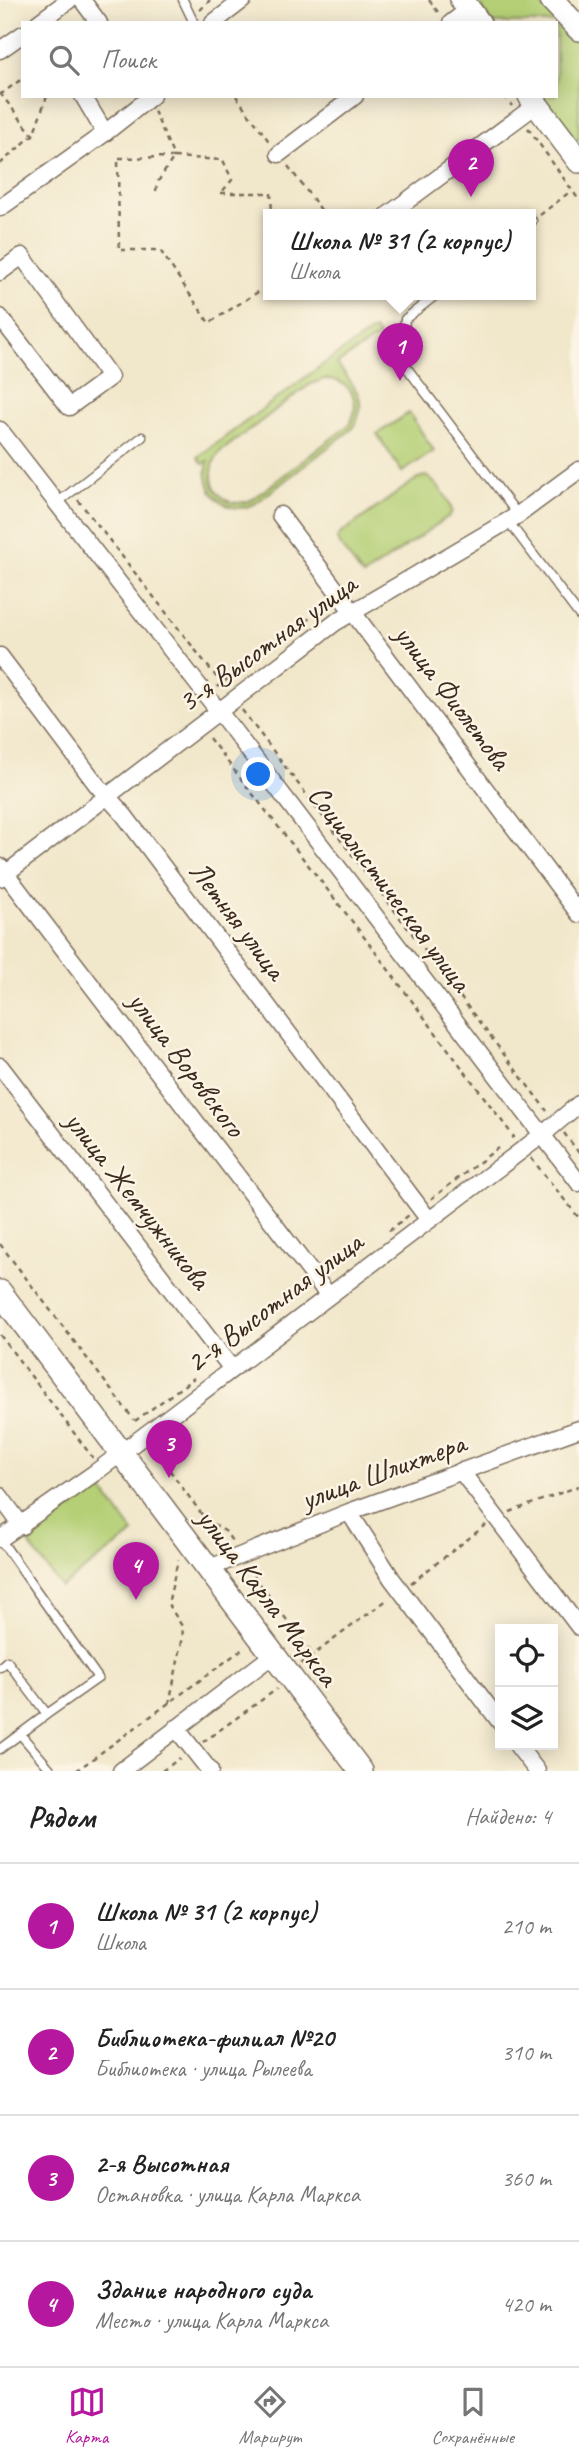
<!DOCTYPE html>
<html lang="ru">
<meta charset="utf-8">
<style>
body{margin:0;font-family:Caveat,sans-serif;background:#f2f2f2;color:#222}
.controls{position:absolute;right:21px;bottom:21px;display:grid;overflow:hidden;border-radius:0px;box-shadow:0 4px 18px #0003}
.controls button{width:63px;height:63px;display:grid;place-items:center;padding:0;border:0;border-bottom:2px solid #e0e0e0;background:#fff;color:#222;font:35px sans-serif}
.you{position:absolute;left:259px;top:775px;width:24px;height:24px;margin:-18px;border:5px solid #fff;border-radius:50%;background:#1a73e8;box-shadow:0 0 0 10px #1a73e833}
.badge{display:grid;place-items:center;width:46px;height:46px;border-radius:50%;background:#b5179e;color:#fff;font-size:23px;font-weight:700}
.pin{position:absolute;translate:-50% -58px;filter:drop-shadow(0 2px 4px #0008)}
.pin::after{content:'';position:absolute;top:37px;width:24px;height:21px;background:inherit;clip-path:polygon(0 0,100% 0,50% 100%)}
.popup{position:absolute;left:263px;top:209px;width:273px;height:91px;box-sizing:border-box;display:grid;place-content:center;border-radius:0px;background:#fff;filter:drop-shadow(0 2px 5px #0005);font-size:23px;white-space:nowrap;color:#767676}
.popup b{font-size:26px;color:#222}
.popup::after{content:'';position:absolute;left:50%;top:100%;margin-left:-14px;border:14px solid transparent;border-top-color:#fff}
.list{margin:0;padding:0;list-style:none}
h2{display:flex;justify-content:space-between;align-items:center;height:91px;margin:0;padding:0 28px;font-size:30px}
h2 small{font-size:23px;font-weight:400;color:#767676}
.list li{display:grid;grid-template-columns:46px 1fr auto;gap:21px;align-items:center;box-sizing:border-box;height:126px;padding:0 28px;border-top:2px solid #e0e0e0}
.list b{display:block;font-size:26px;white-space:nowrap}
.list p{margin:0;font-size:23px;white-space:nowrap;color:#767676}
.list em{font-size:23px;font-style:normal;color:#767676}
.icon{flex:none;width:38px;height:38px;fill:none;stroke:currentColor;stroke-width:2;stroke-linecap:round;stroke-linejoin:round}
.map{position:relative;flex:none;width:579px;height:1771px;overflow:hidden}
.search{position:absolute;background:#fff;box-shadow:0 4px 18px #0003;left:21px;right:21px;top:21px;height:77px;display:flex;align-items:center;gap:18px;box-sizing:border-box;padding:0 24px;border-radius:0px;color:#767676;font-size:26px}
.sheet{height:595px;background:#fff}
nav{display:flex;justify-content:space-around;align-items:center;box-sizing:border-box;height:98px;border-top:2px solid #e0e0e0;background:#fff;font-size:19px;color:#767676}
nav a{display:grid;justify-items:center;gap:4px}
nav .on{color:#b5179e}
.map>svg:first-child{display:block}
.grass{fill:#b4cf75;stroke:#787c4a;stroke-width:2;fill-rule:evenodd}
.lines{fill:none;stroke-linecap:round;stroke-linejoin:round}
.lane-casing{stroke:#7b6c5b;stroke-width:11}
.street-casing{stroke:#7b6c5b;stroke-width:19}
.secondary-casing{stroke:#7b6c5b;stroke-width:26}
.path{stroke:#7b6c5b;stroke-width:2.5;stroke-dasharray:5 5;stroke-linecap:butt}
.lane{stroke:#fff;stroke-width:8}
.street{stroke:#fff;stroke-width:16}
.secondary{stroke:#fff;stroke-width:23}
.labels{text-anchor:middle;stroke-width:5;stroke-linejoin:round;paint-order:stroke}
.street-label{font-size:30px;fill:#3b2a1e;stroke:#fcf5e5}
</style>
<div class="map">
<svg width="579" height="1771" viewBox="0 0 579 1771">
<rect width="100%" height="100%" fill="#fcf5e5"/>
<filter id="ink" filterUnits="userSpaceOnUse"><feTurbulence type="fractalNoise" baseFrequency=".0143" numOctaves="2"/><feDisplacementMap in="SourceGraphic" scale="14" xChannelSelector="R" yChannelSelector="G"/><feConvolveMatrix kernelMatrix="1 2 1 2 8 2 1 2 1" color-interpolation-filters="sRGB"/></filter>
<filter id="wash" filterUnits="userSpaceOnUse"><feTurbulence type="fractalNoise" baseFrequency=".00686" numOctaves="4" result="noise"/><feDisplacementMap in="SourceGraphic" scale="28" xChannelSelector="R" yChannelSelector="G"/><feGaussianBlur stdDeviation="1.57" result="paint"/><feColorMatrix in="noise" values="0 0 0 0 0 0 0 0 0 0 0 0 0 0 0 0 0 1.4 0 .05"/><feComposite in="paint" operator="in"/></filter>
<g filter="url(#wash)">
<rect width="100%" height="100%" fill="#f1e7cb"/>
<!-- grass -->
<path class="grass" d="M478 0H537L579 45V141L573 139 540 96H556V23H491Z
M374 330 379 336 337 364C354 387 370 399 353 428L256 503C227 519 200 491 208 461L203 464 198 457 333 357ZM324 379C351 379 363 402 349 425L253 499C222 515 199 479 220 452L309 385Z
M409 413 434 451 402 472 377 434Z
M426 476C437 483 449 498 452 511L449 516 363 576 340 545 337 539 340 534 418 478Z
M100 1487 134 1533 61 1587 27 1541Z"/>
</g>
<g filter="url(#ink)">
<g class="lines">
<defs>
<path id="lane" d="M183 0 194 23
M531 222 532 221
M436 295 405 319 401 360 518 515
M57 503 142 437
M508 521 579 615
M0 1539 98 1678 47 1714
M0 1667 7 1661 47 1714 0 1749
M20 1734 52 1771"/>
<path id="street" d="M82 0 99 23
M38 23 69 0
M213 23 243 0
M451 23 469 9
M0 50 23 34
M83 96 105 133
M279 154 355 96
M0 208 105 133 152 96
M388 215 536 105
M0 272 22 256 110 377 69 407 0 317
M0 430 227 722 579 1183
M280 515 579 914
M0 656 97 785 124 815 429 1220
M1 867 329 1296
M0 878 336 622 518 515 579 470
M0 1066 232 1369
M461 1471 579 1627
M0 1496 22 1526
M349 1512 392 1579 500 1722
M0 1539 96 1472 542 1135 579 1104
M207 1569 349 1512 579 1429
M176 1728 210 1771
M517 1745 537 1771
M121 1771 273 1655"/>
<path id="secondary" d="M462 0 479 23
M552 0 579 29
M530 96 579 161
M0 1292 361 1771"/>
</defs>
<!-- lane casing -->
<use href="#lane" class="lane-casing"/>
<!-- street casing -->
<use href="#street" class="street-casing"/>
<!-- secondary casing -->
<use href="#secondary" class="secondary-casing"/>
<!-- path -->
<path class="path" d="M429 0 440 15
M200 10 210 0
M0 93 33 135 47 96
M0 95 23 78
M236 96 271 144
M504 96 512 106
M154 111 174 157 223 160 232 180 221 193
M528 128 579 200
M174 157 118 158 119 250H160L209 323 269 285
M0 164 33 135
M288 166 325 215
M156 191 157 183 174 157
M221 193H271L272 215
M540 215 571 191
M387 295 399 312
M78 500 225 688
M217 687 330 603
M242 710 547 1111
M209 738 355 925 514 1137 512 1138
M564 1133 579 1153
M531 1158 579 1218
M431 1199 498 1148
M389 1231 409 1215
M0 1244 134 1420
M0 1335 93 1458
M135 1421 194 1378
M152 1446 206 1520 225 1531 234 1544
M510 1512 579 1486
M248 1568 313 1655
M411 1583 486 1525
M301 1664 388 1599
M169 1704 183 1637 182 1626 168 1604 178 1560
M203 1742 277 1689
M76 1771 244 1648
M162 1771 180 1758"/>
<!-- lane -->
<use href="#lane" class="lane"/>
<!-- street -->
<use href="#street" class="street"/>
<!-- secondary -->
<use href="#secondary" class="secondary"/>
</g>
</g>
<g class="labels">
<!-- street labels -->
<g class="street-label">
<text transform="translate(267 643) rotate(-36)" y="10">3-я Высотная улица</text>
<text transform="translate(453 697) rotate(53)" y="10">улица Фиолетова</text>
<text transform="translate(390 888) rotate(53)" y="10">Социалистическая улица</text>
<text transform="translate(238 920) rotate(53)" y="10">Летняя улица</text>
<text transform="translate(187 1064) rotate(53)" y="10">улица Воровского</text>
<text transform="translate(138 1200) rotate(52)" y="10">улица Жемчужникова</text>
<text transform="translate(274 1302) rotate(-37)" y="10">2-я Высотная улица</text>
<text transform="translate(383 1471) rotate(-20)" y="10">улица Шлихтера</text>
<text transform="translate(268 1597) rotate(53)" y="10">улица Карла Маркса</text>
</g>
</g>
</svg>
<div class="controls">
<button><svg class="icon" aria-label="locate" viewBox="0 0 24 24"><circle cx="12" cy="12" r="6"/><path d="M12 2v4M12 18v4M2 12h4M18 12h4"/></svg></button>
<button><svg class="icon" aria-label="layers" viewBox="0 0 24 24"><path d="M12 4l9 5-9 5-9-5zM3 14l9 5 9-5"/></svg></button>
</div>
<div class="you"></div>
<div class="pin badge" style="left:400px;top:381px">1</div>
<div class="popup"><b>Школа № 31 (2 корпус)</b>Школа</div>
<div class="pin badge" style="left:471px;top:197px">2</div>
<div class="pin badge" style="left:169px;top:1478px">3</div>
<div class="pin badge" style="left:136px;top:1600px">4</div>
<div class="search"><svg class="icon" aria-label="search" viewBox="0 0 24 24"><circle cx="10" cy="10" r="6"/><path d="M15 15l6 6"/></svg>Поиск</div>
</div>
<section class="sheet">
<h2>Рядом<small>Найдено: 4</small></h2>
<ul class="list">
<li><span class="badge">1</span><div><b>Школа № 31 (2 корпус)</b><p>Школа</p></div><em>210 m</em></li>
<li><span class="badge">2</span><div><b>Библиотека-филиал №20</b><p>Библиотека · улица Рылеева</p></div><em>310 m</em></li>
<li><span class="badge">3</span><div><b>2-я Высотная</b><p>Остановка · улица Карла Маркса</p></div><em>360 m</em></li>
<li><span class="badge">4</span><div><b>Здание народного суда</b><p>Место · улица Карла Маркса</p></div><em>420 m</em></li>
</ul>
</section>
<nav>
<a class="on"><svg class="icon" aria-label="map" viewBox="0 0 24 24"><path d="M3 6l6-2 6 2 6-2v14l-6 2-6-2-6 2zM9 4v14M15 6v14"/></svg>Карта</a>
<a><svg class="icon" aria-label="directions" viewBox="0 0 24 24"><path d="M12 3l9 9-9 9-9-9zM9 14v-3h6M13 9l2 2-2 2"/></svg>Маршрут</a>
<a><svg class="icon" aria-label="saved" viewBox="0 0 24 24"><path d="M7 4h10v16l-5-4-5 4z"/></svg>Сохранённые</a>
</nav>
